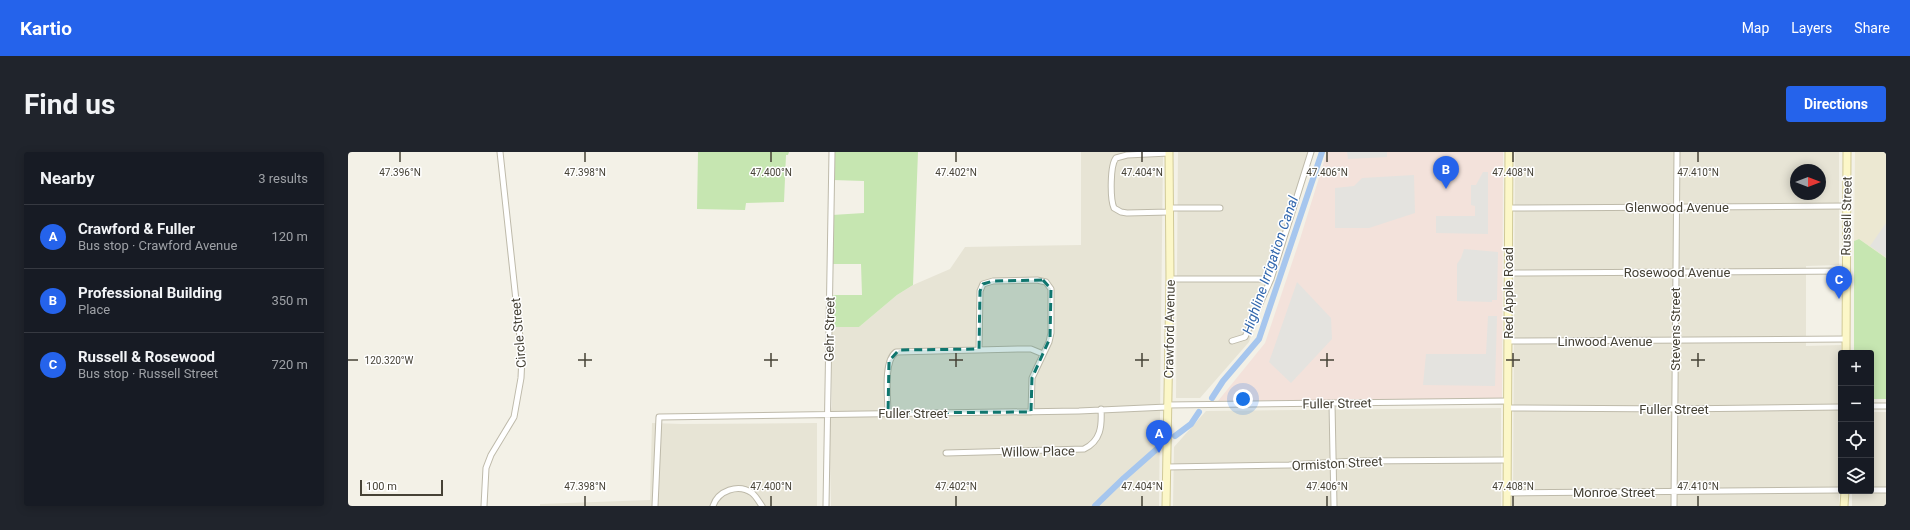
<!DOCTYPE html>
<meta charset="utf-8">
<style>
body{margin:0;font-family:Roboto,sans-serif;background:#20242c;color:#f1f3f6}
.controls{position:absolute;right:12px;bottom:12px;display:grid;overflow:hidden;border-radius:4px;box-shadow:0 2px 10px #0003}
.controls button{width:36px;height:36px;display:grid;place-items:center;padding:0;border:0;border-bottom:1px solid #363941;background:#171b24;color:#f1f3f6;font:20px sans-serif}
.compass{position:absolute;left:1442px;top:12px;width:36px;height:36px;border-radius:50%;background:#171b24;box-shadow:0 2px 10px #0003;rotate:90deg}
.scale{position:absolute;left:12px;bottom:10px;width:83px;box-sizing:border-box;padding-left:4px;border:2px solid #464236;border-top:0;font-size:11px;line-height:14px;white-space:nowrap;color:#464236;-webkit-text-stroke:3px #fff;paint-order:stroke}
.you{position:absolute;left:895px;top:247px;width:14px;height:14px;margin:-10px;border:3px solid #fff;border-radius:50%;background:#1a73e8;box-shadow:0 0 0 6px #1a73e833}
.badge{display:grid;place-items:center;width:26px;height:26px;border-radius:50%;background:#2563eb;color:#fff;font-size:13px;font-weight:700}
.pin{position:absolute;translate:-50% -33px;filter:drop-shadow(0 1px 2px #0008)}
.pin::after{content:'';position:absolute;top:21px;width:14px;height:12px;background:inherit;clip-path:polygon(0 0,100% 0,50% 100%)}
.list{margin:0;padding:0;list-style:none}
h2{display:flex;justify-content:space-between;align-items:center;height:52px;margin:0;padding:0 16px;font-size:17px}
h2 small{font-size:13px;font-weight:400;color:#9ea1a6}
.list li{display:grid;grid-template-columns:26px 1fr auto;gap:12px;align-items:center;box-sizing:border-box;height:64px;padding:0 16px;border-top:1px solid #363941}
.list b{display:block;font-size:15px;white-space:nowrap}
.list p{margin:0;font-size:13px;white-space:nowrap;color:#9ea1a6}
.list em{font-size:13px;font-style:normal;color:#9ea1a6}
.icon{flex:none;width:22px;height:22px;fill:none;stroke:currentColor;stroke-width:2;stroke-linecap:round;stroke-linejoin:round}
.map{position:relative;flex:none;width:1538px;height:354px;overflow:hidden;border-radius:4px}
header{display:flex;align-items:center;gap:24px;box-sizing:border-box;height:56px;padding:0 20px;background:#2563eb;color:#fff}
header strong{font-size:19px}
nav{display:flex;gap:22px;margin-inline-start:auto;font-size:14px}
.intro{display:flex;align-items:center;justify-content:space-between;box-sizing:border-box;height:96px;padding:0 24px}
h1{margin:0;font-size:28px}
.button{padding:10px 18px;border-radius:4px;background:#2563eb;color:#fff;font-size:14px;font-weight:700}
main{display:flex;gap:24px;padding:0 24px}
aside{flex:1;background:#171b24;border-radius:4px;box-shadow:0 2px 10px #0003}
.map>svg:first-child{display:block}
.residential{fill:#e7e4d5;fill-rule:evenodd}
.education{fill:#ece8d2}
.medical{fill:#f3e2db}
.green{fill:#c6e6b1}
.parking{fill:#e4e3df}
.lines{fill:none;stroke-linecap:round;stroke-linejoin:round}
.canal{stroke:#a6c6ee;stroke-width:6}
.street-casing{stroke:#bebaaa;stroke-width:7}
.secondary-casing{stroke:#d1ca98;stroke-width:9}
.street{stroke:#fff;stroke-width:5}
.secondary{stroke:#fcf7c8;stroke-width:7}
.marked{fill:#0f766e;fill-opacity:0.2;stroke:#0f766e;stroke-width:3;stroke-dasharray:8 5;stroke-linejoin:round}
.ticks{fill:none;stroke:#464236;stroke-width:1.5}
.labels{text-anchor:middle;stroke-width:3;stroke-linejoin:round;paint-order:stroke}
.street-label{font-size:13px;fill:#464236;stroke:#fff}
.water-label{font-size:14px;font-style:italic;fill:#3368ae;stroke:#fff}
.ticks-label{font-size:10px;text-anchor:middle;fill:#464236;stroke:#fff;stroke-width:3;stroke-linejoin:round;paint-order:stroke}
</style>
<header>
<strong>Kartio</strong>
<nav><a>Map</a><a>Layers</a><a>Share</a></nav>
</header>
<div class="intro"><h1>Find us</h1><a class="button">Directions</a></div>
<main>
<aside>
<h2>Nearby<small>3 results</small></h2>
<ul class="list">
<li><span class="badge">A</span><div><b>Crawford &amp; Fuller</b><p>Bus stop · Crawford Avenue</p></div><em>120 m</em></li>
<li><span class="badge">B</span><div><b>Professional Building</b><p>Place</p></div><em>350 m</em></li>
<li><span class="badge">C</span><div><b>Russell &amp; Rosewood</b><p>Bus stop · Russell Street</p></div><em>720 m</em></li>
</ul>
</aside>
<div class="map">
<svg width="1538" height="354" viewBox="0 0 1538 354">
<rect width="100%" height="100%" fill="#f3f1e7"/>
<!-- residential -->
<path class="residential" d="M733 0H815L811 354H483L481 271 484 254V175H511L549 143 565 133 602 117 617 95 733 93Z
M830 0H964L901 190 852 246H828Z
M1167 0H1491V113L1458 114V194L1493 193 1491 354H1165ZM1448 18H1472V42H1448Z
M1153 256V354H825L826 295 858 259Z
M1523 260H1538V354H1504V339H1523Z
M304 271 333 272 469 271V354H192V352L302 348Z"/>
<!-- education -->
<path class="education" d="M1507 0H1538V106L1511 87 1506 89Z"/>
<!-- medical -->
<path class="medical" d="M979 0H1155L1154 247 870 249 917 191 952 87Z"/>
<!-- green -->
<path class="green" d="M350 0H441L440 3H438L436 50 398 51 397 58 349 57Z
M485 0H570L565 133 549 143 511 175H484V143H514L513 112H484V63L516 61V29L485 28Z
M1511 87 1538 106V247H1523V201H1506V89Z"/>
<!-- parking -->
<path class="parking" d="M999 0H1039V5L1000 7Z
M1135 20H1140V82L1088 81V64H1127V54L1123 53V33H1128Z
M1066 23 1067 61 1021 76H987V36L1006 34 1014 26Z
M1538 71V105L1522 94Z
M1116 97 1150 100 1149 148H1144V150L1109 149V112L1113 106Z
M949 130 983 166 984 187 943 231 921 210Z
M1140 164H1149L1147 234 1075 233 1078 202H1138Z"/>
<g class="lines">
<!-- canal -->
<path class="canal" d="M864 246 875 229 911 187 974 0
M827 284 843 272 851 260
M747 354 776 326 810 296"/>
<defs>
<path id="street" d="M821 1 779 3 768 6C762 13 762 47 766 56L773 60 779 61 821 60
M821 56H872
M1161 56 1498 54
M1160 121 1498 119
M822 127H923
M884 189 897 185 923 127 963 0
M1160 189 1498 187
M631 197 632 139 635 132 645 129 689 128 698 130 703 137V181L701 190 684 226 683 260
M984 252 986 354
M819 253 1159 249
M1523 254H1538
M1159 256 1327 257 1493 255
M540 261C540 246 535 209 548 200L673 197H683L695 202
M598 301 736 297C753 289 754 274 753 257
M819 315 941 313 1007 309 1159 308
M1523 338H1538
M1159 341 1493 338
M136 354 138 316 143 303 166 265 173 226 174 204 152 0
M307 354 311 265 731 259 819 255
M365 354C370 339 390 331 404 341 408 344 411 350 414 354
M478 354 484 0
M1326 354 1329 0"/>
<path id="secondary" d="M1498 201 1499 0
M818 354 822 127 821 0
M1159 354 1161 0
M1496 354 1497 339"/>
</defs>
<!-- street casing -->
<use href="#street" class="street-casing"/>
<!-- secondary casing -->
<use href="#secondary" class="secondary-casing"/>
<!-- street -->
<use href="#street" class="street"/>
<!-- secondary -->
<use href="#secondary" class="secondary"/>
</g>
<!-- marked area -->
<path class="marked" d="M695 128 703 137 702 186 684 226 683 260 540 261 541 209 551 198 631 197 632 139 635 132 645 129Z"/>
<!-- ticks -->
<path class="ticks" d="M52 0V10M237 0V10M423 0V10M608 0V10M794 0V10M979 0V10M1165 0V10M1350 0V10M237 201V215M423 201V215M608 201V215M794 201V215M979 201V215M1165 201V215M1350 201V215M0 208H10M230 208H244M416 208H430M601 208H615M787 208H801M972 208H986M1158 208H1172M1343 208H1357M237 344V354M423 344V354M608 344V354M794 344V354M979 344V354M1165 344V354M1350 344V354"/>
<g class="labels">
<!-- street labels -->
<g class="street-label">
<text x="1329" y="60">Glenwood Avenue</text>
<text transform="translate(1498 64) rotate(-89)" y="5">Russell Street</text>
<text x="1329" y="125">Rosewood Avenue</text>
<text transform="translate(1160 141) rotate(-90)" y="5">Red Apple Road</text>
<text transform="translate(481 177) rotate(-89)" y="5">Gehr Street</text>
<text transform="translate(821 177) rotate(-89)" y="5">Crawford Avenue</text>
<text transform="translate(1327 177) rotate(-90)" y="5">Stevens Street</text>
<text transform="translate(170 181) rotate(-95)" y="5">Circle Street</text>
<text x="1257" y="194">Linwood Avenue</text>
<text transform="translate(989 251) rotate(-1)" y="5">Fuller Street</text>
<text x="1326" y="262">Fuller Street</text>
<text x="565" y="266">Fuller Street</text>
<text transform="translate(690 299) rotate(-1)" y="5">Willow Place</text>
<text transform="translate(989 311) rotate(-3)" y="5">Ormiston Street</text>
<text x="1266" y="345">Monroe Street</text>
</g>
<!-- water labels -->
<g class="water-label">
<text transform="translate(922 113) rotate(-71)" y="5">Highline Irrigation Canal</text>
</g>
</g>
<g class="ticks-label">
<text x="52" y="24">47.396°N</text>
<text x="237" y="24">47.398°N</text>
<text x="423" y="24">47.400°N</text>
<text x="608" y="24">47.402°N</text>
<text x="794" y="24">47.404°N</text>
<text x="979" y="24">47.406°N</text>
<text x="1165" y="24">47.408°N</text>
<text x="1350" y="24">47.410°N</text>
<text x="41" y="212">120.320°W</text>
<text x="237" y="338">47.398°N</text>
<text x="423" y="338">47.400°N</text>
<text x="608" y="338">47.402°N</text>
<text x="794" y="338">47.404°N</text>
<text x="979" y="338">47.406°N</text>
<text x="1165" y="338">47.408°N</text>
<text x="1350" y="338">47.410°N</text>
</g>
</svg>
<div class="controls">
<button>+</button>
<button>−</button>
<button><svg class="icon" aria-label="locate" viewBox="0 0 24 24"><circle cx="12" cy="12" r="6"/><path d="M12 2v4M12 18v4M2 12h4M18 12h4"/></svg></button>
<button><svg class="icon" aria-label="layers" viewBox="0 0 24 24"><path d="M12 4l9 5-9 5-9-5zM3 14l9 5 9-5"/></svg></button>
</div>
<svg class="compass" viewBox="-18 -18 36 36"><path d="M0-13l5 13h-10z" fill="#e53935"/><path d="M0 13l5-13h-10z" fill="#9ea1a6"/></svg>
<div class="scale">100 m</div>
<div class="you"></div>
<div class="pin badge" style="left:811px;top:301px">A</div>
<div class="pin badge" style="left:1098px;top:37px">B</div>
<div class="pin badge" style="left:1491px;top:147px">C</div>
</div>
</main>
